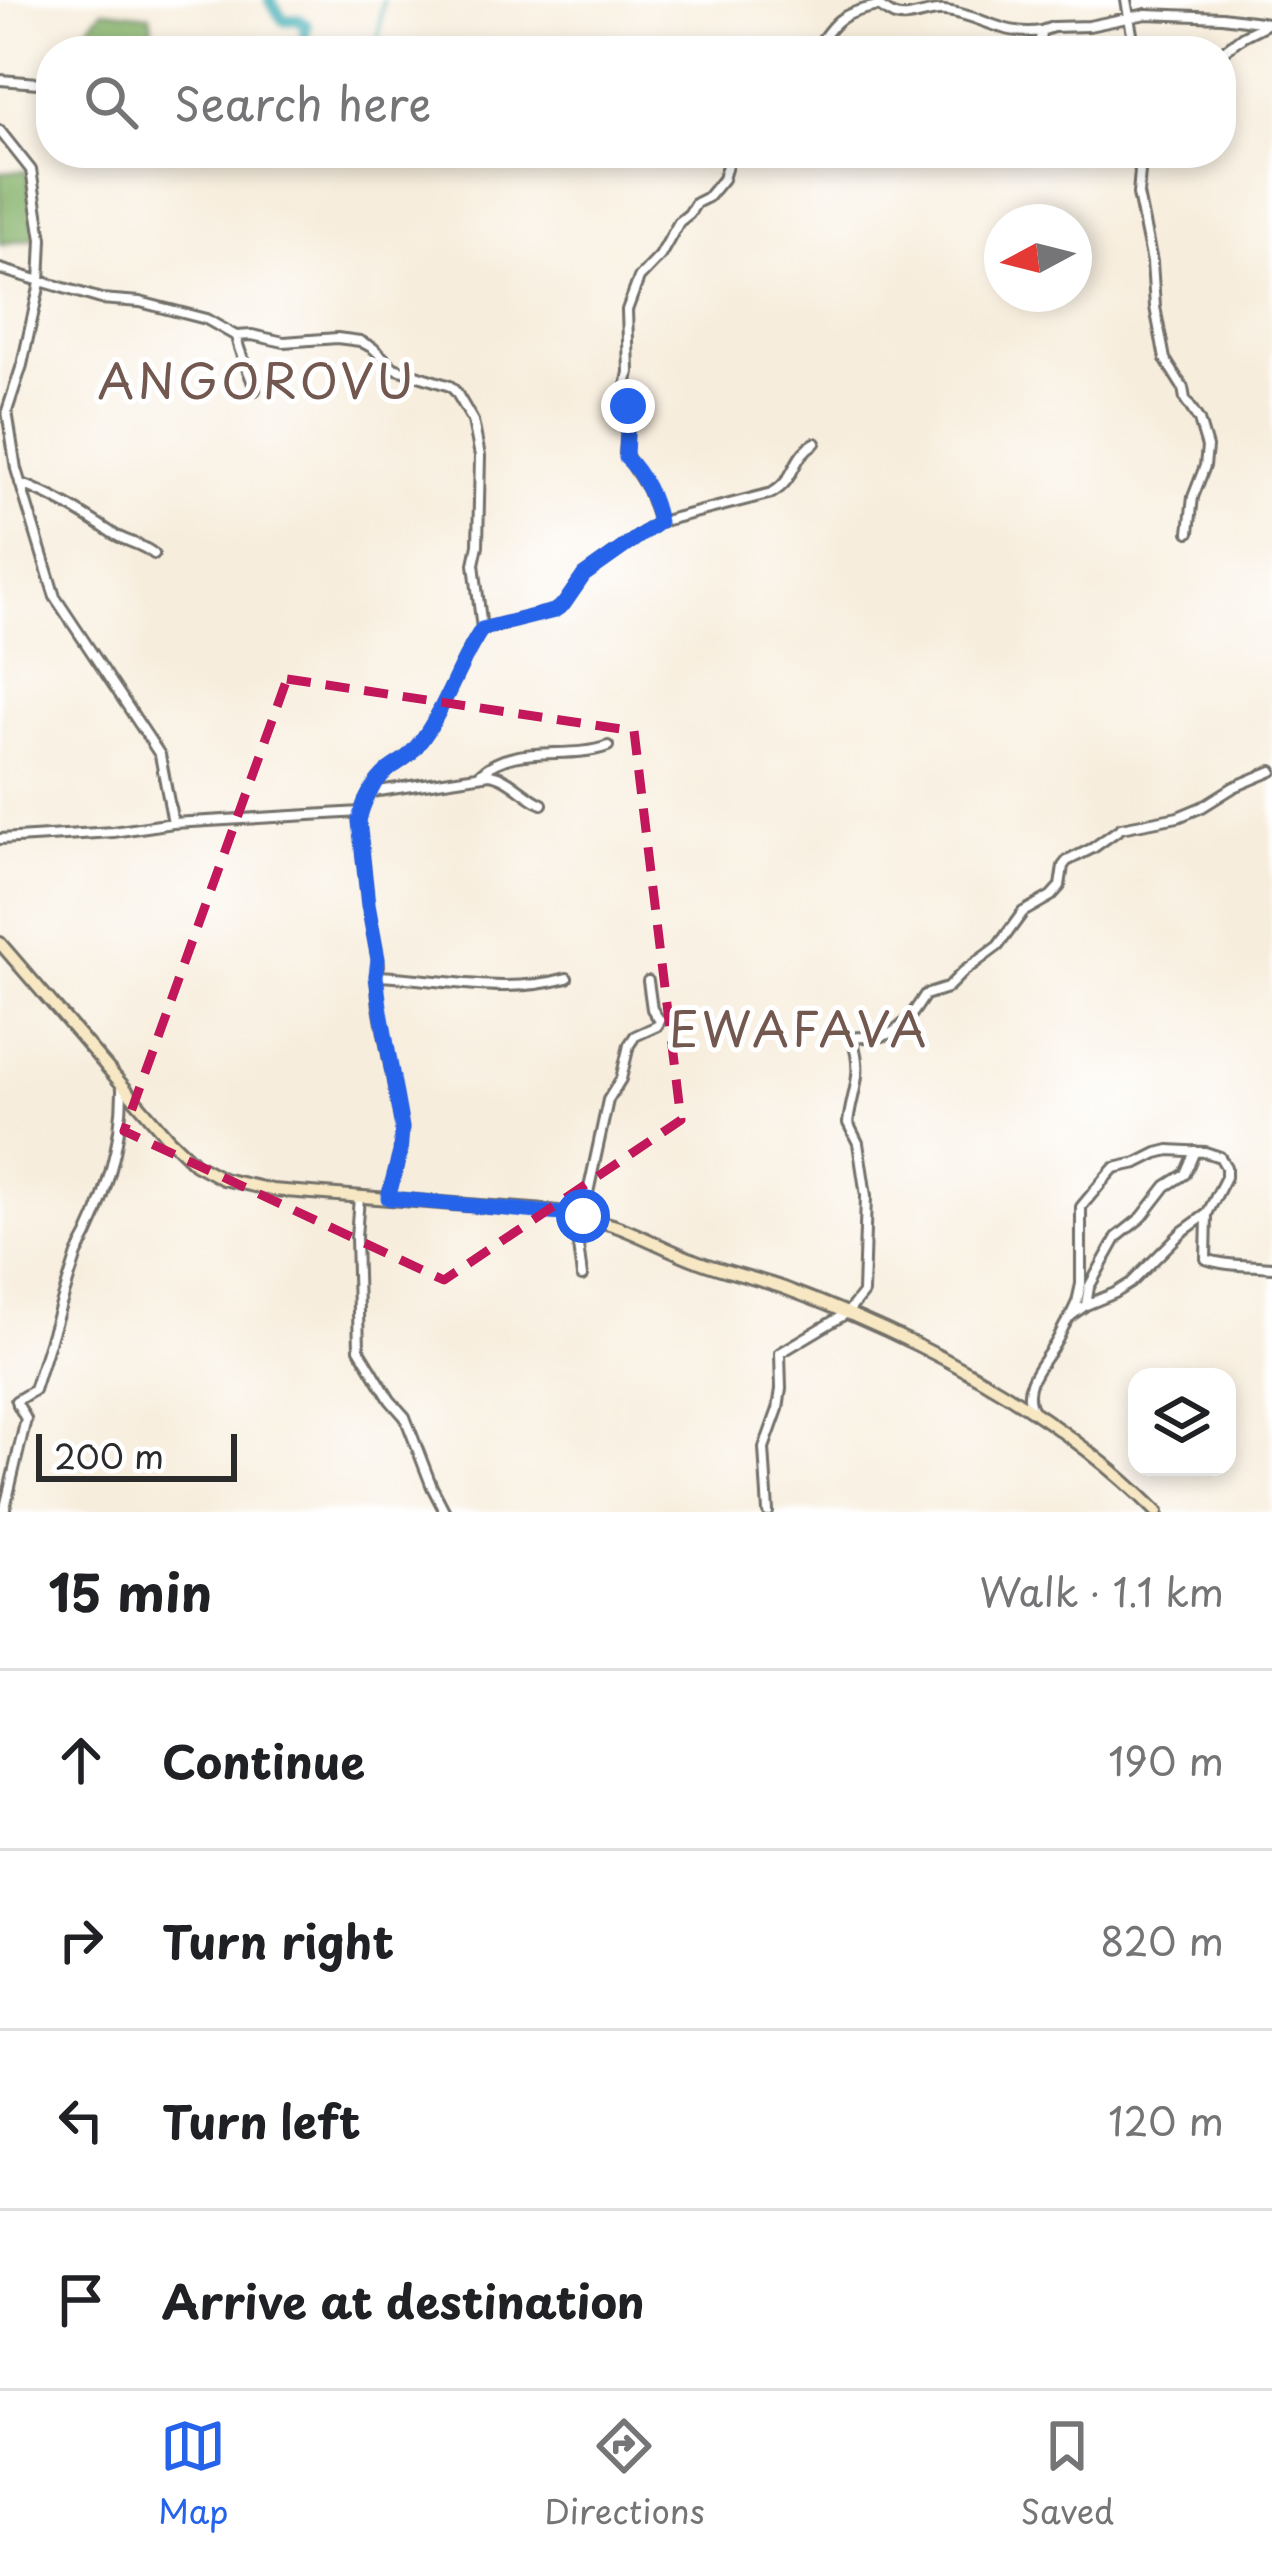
<!DOCTYPE html>
<meta charset="utf-8">
<style>
body{margin:0;font-family:"Playpen Sans",sans-serif;background:#f6f6f6;color:#202124}
.controls{position:absolute;right:36px;bottom:36px;display:grid;overflow:hidden;border-radius:24px;box-shadow:0 6px 18px #0003}
.controls button{width:108px;height:108px;display:grid;place-items:center;padding:0;border:0;border-bottom:3px solid #e0e0e0;background:#fff;color:#202124;font:60px sans-serif}
.compass{position:absolute;left:984px;top:204px;width:108px;height:108px;border-radius:50%;background:#fff;box-shadow:0 6px 18px #0003;rotate:263deg}
.scale{position:absolute;left:36px;bottom:30px;width:201px;box-sizing:border-box;padding-left:12px;border:6px solid #2b2b2b;border-top:0;font-size:33px;line-height:42px;white-space:nowrap;color:#2b2b2b;-webkit-text-stroke:9px #fff;paint-order:stroke}
.stop{position:absolute;width:36px;height:36px;margin:-27px;border:9px solid #2563eb;border-radius:50%;background:#fff}
.stop.end{background:#2563eb;border-color:#fff;box-shadow:0 3px 12px #0008}
.list{margin:0;padding:0;list-style:none}
h2{display:flex;justify-content:space-between;align-items:center;height:156px;margin:0;padding:0 48px;font-size:51px}
h2 small{font-size:39px;font-weight:400;color:#757577}
.list li{display:grid;grid-template-columns:78px 1fr auto;gap:36px;align-items:center;box-sizing:border-box;height:180px;padding:0 48px;border-top:3px solid #e0e0e0}
.list b{display:block;font-size:45px;white-space:nowrap}
.list em{font-size:39px;font-style:normal;color:#757577}
.icon{flex:none;width:66px;height:66px;fill:none;stroke:currentColor;stroke-width:2;stroke-linecap:round;stroke-linejoin:round}
.map{position:relative;flex:none;width:1272px;height:1512px;overflow:hidden}
.search{position:absolute;background:#fff;box-shadow:0 6px 18px #0003;left:36px;right:36px;top:36px;height:132px;display:flex;align-items:center;gap:30px;box-sizing:border-box;padding:0 42px;border-radius:48px;color:#757577;font-size:45px}
.sheet{height:876px;background:#fff}
nav{display:flex;justify-content:space-around;align-items:center;box-sizing:border-box;height:168px;border-top:3px solid #e0e0e0;background:#fff;font-size:33px;color:#757577}
nav a{display:grid;justify-items:center;gap:6px}
nav .on{color:#2563eb}
.map>svg:first-child{display:block}
.forest{fill:#86b26c;stroke:#586e4c;stroke-width:3}
.lines{fill:none;stroke-linecap:round;stroke-linejoin:round}
.stream{stroke:#3bacb3;stroke-width:3}
.river{stroke:#3bacb3;stroke-width:12}
.street-casing{stroke:#726f69;stroke-width:14}
.secondary-casing{stroke:#726f69;stroke-width:16}
.street{stroke:#fff;stroke-width:8}
.secondary{stroke:#f7e8c3;stroke-width:10}
.route{stroke:#2563eb;stroke-width:15}
.marked{fill:none;stroke:#c2185b;stroke-width:9;stroke-dasharray:24 15;stroke-linejoin:round}
.labels{text-anchor:middle;stroke-width:10;stroke-linejoin:round;paint-order:stroke}
.quarter-label{font-size:48px;letter-spacing:3px;fill:#735850;stroke:#fff}
</style>
<div class="map">
<svg width="1272" height="1512" viewBox="0 0 1272 1512">
<rect width="100%" height="100%" fill="#fff"/>
<filter id="ink" filterUnits="userSpaceOnUse"><feTurbulence type="fractalNoise" baseFrequency=".00833" numOctaves="2"/><feDisplacementMap in="SourceGraphic" scale="24" xChannelSelector="R" yChannelSelector="G"/><feConvolveMatrix kernelMatrix="1 2 1 2 8 2 1 2 1" color-interpolation-filters="sRGB"/></filter>
<filter id="wash" filterUnits="userSpaceOnUse"><feTurbulence type="fractalNoise" baseFrequency=".004" numOctaves="4" result="noise"/><feDisplacementMap in="SourceGraphic" scale="48" xChannelSelector="R" yChannelSelector="G"/><feGaussianBlur stdDeviation="2.7" result="paint"/><feColorMatrix in="noise" values="0 0 0 0 0 0 0 0 0 0 0 0 0 0 0 0 0 1.4 0 .05"/><feComposite in="paint" operator="in"/></filter>
<g filter="url(#wash)">
<rect width="100%" height="100%" fill="#f7eddc"/>
<!-- forest -->
<path class="forest" d="M103 10 150 15 154 43 149 51H91L88 27Z
M27 171 37 238 0 244V172Z"/>
<g class="lines">
<!-- stream -->
<path class="stream" d="M370 51 378 42 383 0"/>
<!-- river -->
<path class="river" d="M270 0 283 20H299L306 25 303 50 306 51
M574 153 587 162"/>
</g>
</g>
<g filter="url(#ink)">
<g class="lines">
<defs>
<path id="street" d="M1126 0 1135 51
M815 51C834 20 842 13 878 6 884 9 889 14 895 16 911 21 929 9 945 11 980 14 1002 37 1041 31
M1039 51 1041 31 1053 27 1089 26 1146 14 1222 17 1268 23
M1221 53 1243 36 1265 25
M0 80 51 84
M0 131 31 170 42 239 40 283 22 365 7 411 16 469 55 597 160 755 173 823
M1136 153 1140 171 1138 194 1152 262 1155 307 1165 359 1183 388 1185 399 1199 420 1207 447 1205 466 1193 497 1189 532
M0 269 101 299 140 302 206 319 236 336 252 335 284 342 337 338 360 341 373 348 394 368 450 386 456 392 473 421 480 456 478 545 474 564 482 629C455 668 443 719 410 754 403 761 394 765 387 771 373 783 362 803 359 821L368 905 379 965 376 976 379 1007 402 1128 400 1152 388 1198
M236 336C239 355 250 371 255 390
M20 483C54 496 82 513 112 533 125 542 141 543 154 554
M659 522 772 493C797 479 791 457 815 443
M482 629 554 611 564 604 584 575 659 522 648 490 625 453 628 423V406L624 397 629 372 627 310 639 278 660 256 679 222 689 214 696 203 708 197 723 179 728 162 735 153
M480 774C515 742 567 761 608 746
M372 792 490 774C509 777 524 796 542 804
M0 839 113 832 173 823 361 812
M376 976C441 978 503 996 567 978
M359 1197 356 1237 359 1349 390 1400 405 1417 432 1487 445 1512
M574 1215 582 1276
M583 1216 608 1100 621 1079 629 1045 635 1036 657 1026 660 1021 652 1009 648 981
M1207 1216 1206 1259C1224 1266 1251 1265 1272 1267
M1070 1317 1077 1302 1081 1284V1207L1106 1177 1114 1168 1137 1163 1157 1153 1169 1150 1205 1152 1220 1157 1226 1167V1177L1207 1214 1182 1232 1131 1283 1115 1293 1086 1305
M1033 1411C1019 1385 1044 1363 1056 1342 1061 1334 1064 1323 1071 1316 1075 1312 1081 1309 1086 1305L1089 1287 1117 1237 1142 1217 1166 1186 1185 1174 1195 1151
M4 1512 26 1419 16 1401 34 1390 77 1254C104 1208 123 1140 122 1086
M768 1512 764 1448 778 1409 781 1389 780 1353 847 1313 863 1293 866 1196 858 1143 848 1123C853 1086 864 1077 852 1038 863 1036 873 1038 882 1036 903 1032 915 1010 925 995L947 988 963 972 998 946 1023 912 1051 896 1060 886 1063 866 1067 861 1093 848 1121 828 1178 817 1202 807 1234 787 1272 771"/>
<path id="secondary" d="M0 943 168 1138 195 1164 223 1179 272 1190 559 1212C581 1217 601 1220 621 1228 649 1239 676 1254 705 1264 731 1273 758 1279 784 1288 919 1338 1054 1409 1157 1512"/>
</defs>
<!-- street casing -->
<use href="#street" class="street-casing"/>
<!-- secondary casing -->
<use href="#secondary" class="secondary-casing"/>
<!-- street -->
<use href="#street" class="street"/>
<!-- secondary -->
<use href="#secondary" class="secondary"/>
</g>
</g>
<g class="lines" filter="url(#ink)">
<!-- route -->
<path class="route" d="M583 1216 388 1198 400 1153 402 1128 380 1006 376 976 378 959 368 905 359 821C362 804 373 783 387 771 394 765 403 761 410 754 443 719 455 668 482 629L554 611 564 604 584 575 659 522C655 500 643 473 626 458L628 406"/>
</g>
<!-- marked area -->
<path class="marked" d="M287 679 634 731 681 1120 444 1280 124 1131Z"/>
<g class="labels">
<!-- quarter labels -->
<g class="quarter-label">
<text x="257" y="399">ANGOROVU</text>
<text x="799" y="1047">EWAFAVA</text>
</g>
</g>
</svg>
<div class="controls">
<button><svg class="icon" aria-label="layers" viewBox="0 0 24 24"><path d="M12 4l9 5-9 5-9-5zM3 14l9 5 9-5"/></svg></button>
</div>
<svg class="compass" viewBox="-18 -18 36 36"><path d="M0-13l5 13h-10z" fill="#e53935"/><path d="M0 13l5-13h-10z" fill="#757577"/></svg>
<div class="scale">200 m</div>
<div class="stop" style="left:583px;top:1216px"></div>
<div class="stop end" style="left:628px;top:406px"></div>
<div class="search"><svg class="icon" aria-label="search" viewBox="0 0 24 24"><circle cx="10" cy="10" r="6"/><path d="M15 15l6 6"/></svg>Search here</div>
</div>
<section class="sheet">
<h2>15 min<small>Walk · 1.1 km</small></h2>
<ul class="list">
<li><svg class="icon" aria-label="ahead" viewBox="0 0 24 24"><path d="M12 20V5M6 11l6-6 6 6"/></svg><div><b>Continue</b></div><em>190 m</em></li>
<li><svg class="icon" aria-label="right" viewBox="0 0 24 24"><path d="M7 20v-9h11M14 6l5 5-5 5"/></svg><div><b>Turn right</b></div><em>820 m</em></li>
<li><svg class="icon" aria-label="left" viewBox="0 0 24 24"><path d="M17 20v-9H6M10 6l-5 5 5 5"/></svg><div><b>Turn left</b></div><em>120 m</em></li>
<li><svg class="icon" aria-label="arrive" viewBox="0 0 24 24"><path d="M6 21V4h12l-3 4 3 4H6"/></svg><div><b>Arrive at destination</b></div></li>
</ul>
</section>
<nav>
<a class="on"><svg class="icon" aria-label="map" viewBox="0 0 24 24"><path d="M3 6l6-2 6 2 6-2v14l-6 2-6-2-6 2zM9 4v14M15 6v14"/></svg>Map</a>
<a><svg class="icon" aria-label="directions" viewBox="0 0 24 24"><path d="M12 3l9 9-9 9-9-9zM9 14v-3h6M13 9l2 2-2 2"/></svg>Directions</a>
<a><svg class="icon" aria-label="saved" viewBox="0 0 24 24"><path d="M7 4h10v16l-5-4-5 4z"/></svg>Saved</a>
</nav>
